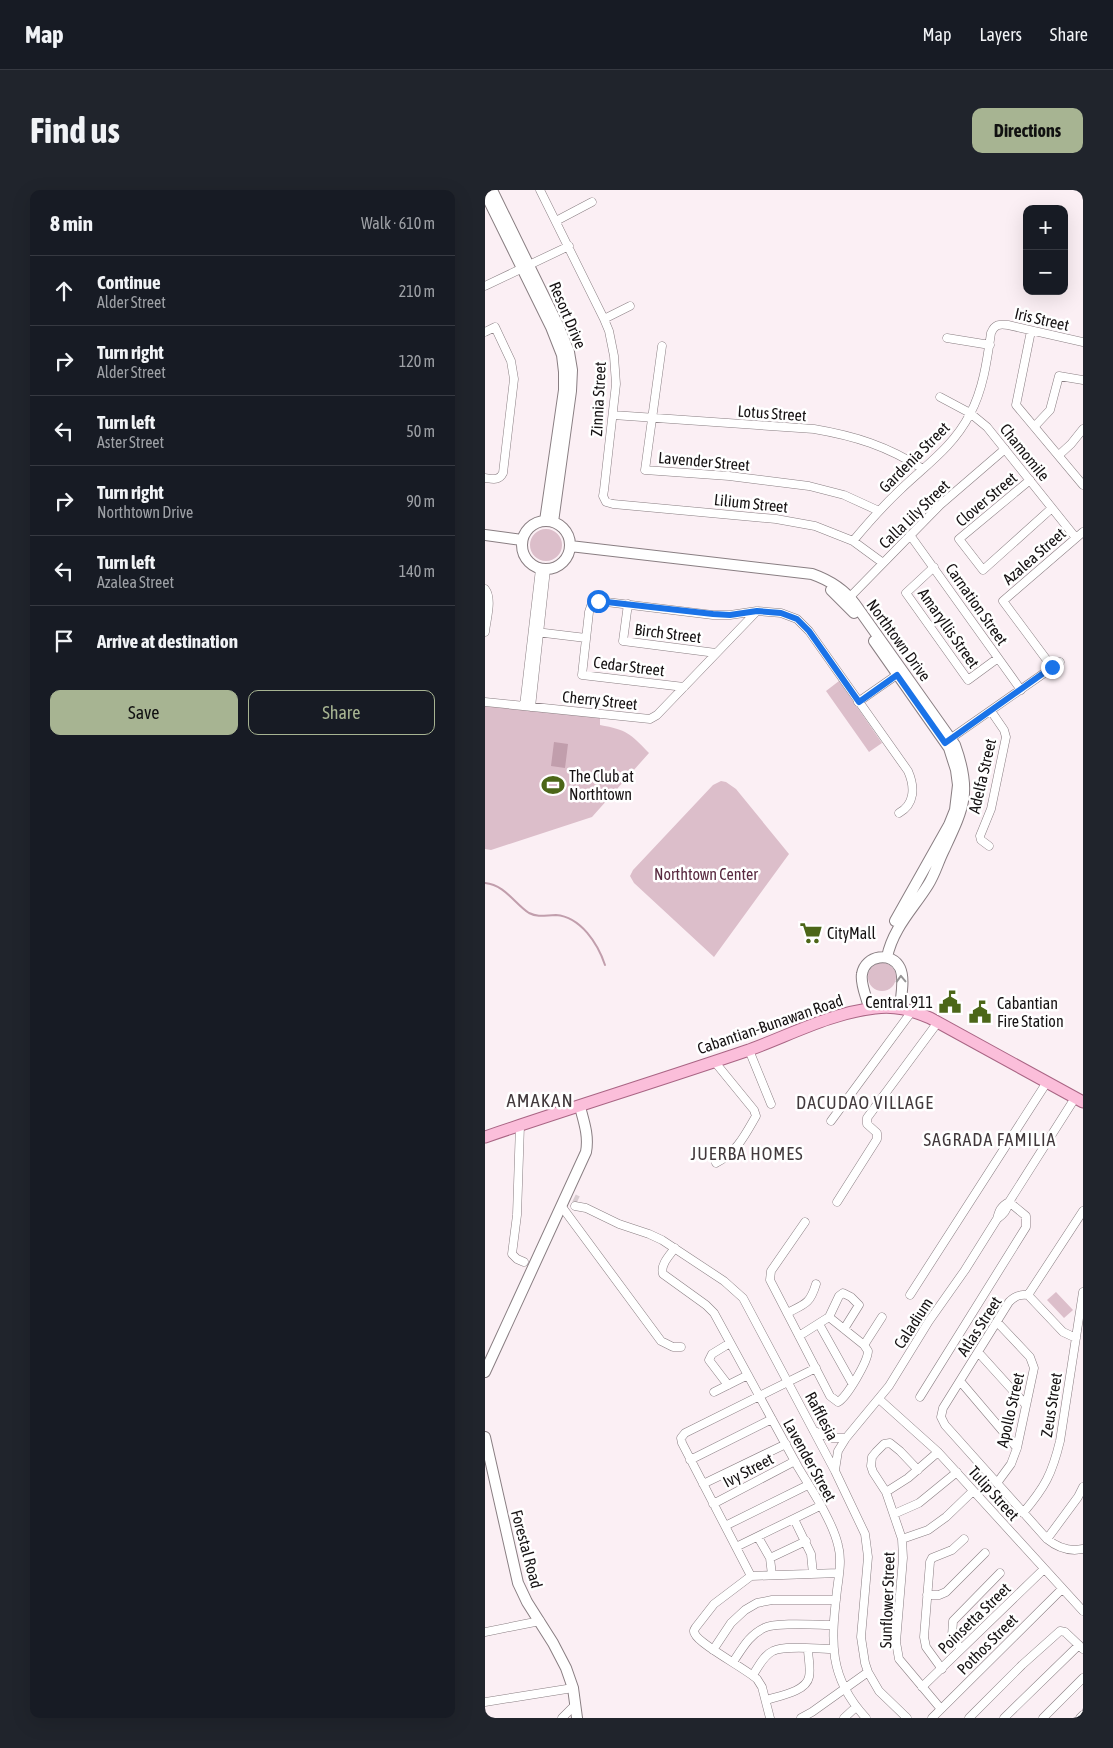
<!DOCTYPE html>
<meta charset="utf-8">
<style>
body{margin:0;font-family:"Asap Condensed",sans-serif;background:#20242c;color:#f1f3f6}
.controls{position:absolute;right:15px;top:15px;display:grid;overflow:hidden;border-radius:10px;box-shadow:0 5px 20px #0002}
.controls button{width:45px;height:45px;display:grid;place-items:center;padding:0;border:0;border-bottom:1px solid #363941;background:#171b24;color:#f1f3f6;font:25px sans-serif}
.stop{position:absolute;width:15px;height:15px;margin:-11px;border:4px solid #1a73e8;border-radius:50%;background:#fff}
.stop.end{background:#1a73e8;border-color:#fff;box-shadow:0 1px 5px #0008}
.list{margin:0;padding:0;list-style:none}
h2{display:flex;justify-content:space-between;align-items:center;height:65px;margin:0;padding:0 20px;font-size:21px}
h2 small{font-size:16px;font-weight:400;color:#9ea1a6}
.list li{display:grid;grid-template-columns:32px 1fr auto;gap:15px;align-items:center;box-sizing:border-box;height:70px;padding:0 20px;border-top:1px solid #363941}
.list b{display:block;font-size:19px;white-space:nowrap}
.list p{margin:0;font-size:16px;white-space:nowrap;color:#9ea1a6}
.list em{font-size:16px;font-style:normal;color:#9ea1a6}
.actions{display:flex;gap:10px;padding:15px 20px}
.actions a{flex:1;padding:11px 0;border:1px solid #a7b492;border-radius:10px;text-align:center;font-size:18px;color:#a7b492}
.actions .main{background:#a7b492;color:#111}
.icon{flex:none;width:28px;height:28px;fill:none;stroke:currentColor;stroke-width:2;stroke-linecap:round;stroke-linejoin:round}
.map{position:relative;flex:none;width:598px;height:1528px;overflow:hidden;border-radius:10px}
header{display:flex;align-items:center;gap:30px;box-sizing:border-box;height:70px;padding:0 25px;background:#171b24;border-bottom:1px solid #363941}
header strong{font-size:24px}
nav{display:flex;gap:28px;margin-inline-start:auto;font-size:18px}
.intro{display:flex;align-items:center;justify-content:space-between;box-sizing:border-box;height:120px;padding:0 30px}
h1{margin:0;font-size:35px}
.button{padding:12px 22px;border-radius:10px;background:#a7b492;color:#111;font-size:18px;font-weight:700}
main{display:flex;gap:30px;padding:0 30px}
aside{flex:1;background:#171b24;border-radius:10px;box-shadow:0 5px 20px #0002}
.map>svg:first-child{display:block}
.green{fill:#dcbeca}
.water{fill:#c19eac}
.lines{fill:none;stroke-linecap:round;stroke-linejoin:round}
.stream{stroke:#c19eac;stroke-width:2}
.street-tunnel{stroke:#d9ced2;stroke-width:8;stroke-dasharray:8 4;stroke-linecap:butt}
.street-casing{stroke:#897e82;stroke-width:9}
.secondary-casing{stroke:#897e82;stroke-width:12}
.primary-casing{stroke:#a96584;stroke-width:13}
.street{stroke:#fff;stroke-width:8}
.secondary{stroke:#fff;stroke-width:10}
.primary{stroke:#fbbeda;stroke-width:11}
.oneway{stroke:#969495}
.route{stroke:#1a73e8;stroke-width:6}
.labels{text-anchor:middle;stroke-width:5;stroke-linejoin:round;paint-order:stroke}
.street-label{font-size:16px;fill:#161213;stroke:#fff}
.poi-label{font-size:16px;fill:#161213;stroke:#fff;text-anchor:start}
.park-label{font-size:16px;fill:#592a40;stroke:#fff}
.neighbourhood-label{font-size:18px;letter-spacing:1px;fill:#42393c;stroke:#fff}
.quarter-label{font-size:19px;letter-spacing:1px;fill:#42393c;stroke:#fff}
</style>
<header>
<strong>Map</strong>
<nav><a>Map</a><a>Layers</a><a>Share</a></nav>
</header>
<div class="intro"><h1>Find us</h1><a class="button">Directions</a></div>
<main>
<aside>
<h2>8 min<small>Walk · 610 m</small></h2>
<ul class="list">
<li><svg class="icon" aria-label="ahead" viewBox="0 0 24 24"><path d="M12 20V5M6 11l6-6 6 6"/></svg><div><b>Continue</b><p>Alder Street</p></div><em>210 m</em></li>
<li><svg class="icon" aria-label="right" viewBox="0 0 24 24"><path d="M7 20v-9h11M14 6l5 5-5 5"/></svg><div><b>Turn right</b><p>Alder Street</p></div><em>120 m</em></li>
<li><svg class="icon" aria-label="left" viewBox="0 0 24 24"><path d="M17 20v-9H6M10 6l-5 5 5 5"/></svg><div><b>Turn left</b><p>Aster Street</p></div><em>50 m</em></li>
<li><svg class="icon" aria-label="right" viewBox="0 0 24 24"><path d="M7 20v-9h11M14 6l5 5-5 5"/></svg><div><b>Turn right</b><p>Northtown Drive</p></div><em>90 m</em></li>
<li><svg class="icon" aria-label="left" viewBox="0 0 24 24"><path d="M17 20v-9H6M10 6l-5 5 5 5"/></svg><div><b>Turn left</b><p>Azalea Street</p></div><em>140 m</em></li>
<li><svg class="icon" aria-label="arrive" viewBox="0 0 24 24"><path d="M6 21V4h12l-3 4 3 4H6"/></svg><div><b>Arrive at destination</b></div></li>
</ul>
<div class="actions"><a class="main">Save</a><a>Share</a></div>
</aside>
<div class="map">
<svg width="598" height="1528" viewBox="0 0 598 1528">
<rect width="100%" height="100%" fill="#fbeff4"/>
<!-- green -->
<path class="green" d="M45 355a16 16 0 1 1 32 0a16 16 0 1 1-32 0Z
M354 491 397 553 384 562 341 501Z
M0 515 115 527V535C142 540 145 543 164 563L107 627 6 660 0 659Z
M236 591 241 592 251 599 304 664 229 767 149 693 145 686 148 680 228 595Z
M383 787a14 14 0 1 1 28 0a14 14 0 1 1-28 0Z
M571 1102 588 1120 579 1128 562 1110Z"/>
<!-- water -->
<path class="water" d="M69 552 83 554 80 578 66 576Z"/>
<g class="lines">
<!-- stream -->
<path class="stream" d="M0 693C20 695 29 713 44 723 54 728 61 725 71 725 96 727 113 754 120 775"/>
<!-- street-tunnel -->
<path class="street-tunnel" d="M89 1008 93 1010"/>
<defs>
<path id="street" d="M55 0 119 129 124 141 129 166 131 194 119 300 118 306 121 312 128 314 291 329 330 336 368 351 398 373
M71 31 107 12
M0 96 84 56
M119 129 145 116
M546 141 531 215 598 295
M0 142 10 137 26 171 29 189 18 283C14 291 8 289 0 288
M462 148 505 155
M177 156 160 280 244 286 324 296 359 305 394 321
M455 207 485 223 502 237 591 348
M128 225 329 239C370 246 402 256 438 279
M550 236 565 220 574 186 598 190
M574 265 586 254 598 239
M545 290 474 349 498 380 567 318
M425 345 536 500
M368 351C383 333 398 316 415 300 441 275 468 257 485 224 498 200 502 171 506 143 510 134 514 134 523 135L598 152
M449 377 421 403 483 490 513 468
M0 399C8 409 1 430 0 442
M361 411 455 315 520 259
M143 414 138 451 231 463
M51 442 101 448
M567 477 518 411 598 342
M199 497 97 485 104 422 107 413 113 411 228 425H245L272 421 296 423 312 429 324 441 423 581C430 597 430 614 414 623
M0 512 165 529 172 525 272 421
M373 512 416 482
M39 516 55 379
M46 517 61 379
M462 551 575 472
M504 656 496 650 495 646 506 619 521 547 519 540 506 521
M264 860 286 914
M229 871 269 920 271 926C260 945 252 962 231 973
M346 931 427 821
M35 935 32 1025 27 1064 32 1069 39 1072
M352 1012 392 949V943L382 934V928L453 832
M90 1016 101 1018 134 1034 164 1044 177 1050 239 1091 258 1108 350 1281 380 1344 383 1367 376 1447 380 1473 383 1482 394 1501 422 1528
M77 1017 176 1151 188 1157H196
M512 1029C519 1024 522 1020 524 1012L590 908
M320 1032 286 1081 285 1090 345 1206 353 1212C362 1207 383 1171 383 1161L379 1155 344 1127
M190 1058C184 1066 175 1075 178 1084L221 1115 229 1123C257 1174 285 1225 313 1277 326 1299 347 1330 353 1355 357 1369 354 1385 352 1400 346 1452 343 1487 381 1528
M425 1105 562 892
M543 1105C535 1104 530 1106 524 1112L458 1218 456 1227 460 1235 562 1349C573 1358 584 1362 598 1359
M543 1105 598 1021
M543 1105 578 1142 591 1148
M302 1123C320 1114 325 1114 331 1094
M512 1132 545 1167 549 1178 532 1258 526 1274 512 1293
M334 1134 367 1193
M314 1146 344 1127 354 1106 358 1103 366 1107 374 1115 359 1139
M379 1155 397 1127
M493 1162 541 1215
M475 1191 532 1258
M243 1195 224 1170 227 1164 245 1153
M229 1202 263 1185
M435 1207 541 1037V1026L524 1012
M394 1209 453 1262 598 1421
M329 1241 347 1248H361
M205 1270 287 1229
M350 1280 353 1261 361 1248 404 1196 444 1131 480 1080 512 1029C514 1021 516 1016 524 1012
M433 1280 415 1261 405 1253 399 1254 391 1262 387 1267 386 1276 388 1282 401 1302 417 1349 418 1368 411 1452 414 1469 456 1519
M218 1294 301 1254
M401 1302 423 1288 453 1262
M228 1314 310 1271
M538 1323C560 1297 567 1284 575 1251L598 1102
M409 1324 434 1313 472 1282
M309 1329 326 1364 328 1384
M240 1336 323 1295
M273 1347 285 1368 287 1385
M417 1349 443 1340 461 1327 488 1301
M562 1349 593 1307 598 1297
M251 1357 335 1316
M285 1368 321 1351
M266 1386 197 1253 196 1248 200 1243 331 1178
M442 1405H454L461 1402 500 1363
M0 1442 55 1431
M476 1459 467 1446 468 1431 515 1383
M228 1460 246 1433 260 1420 272 1413 287 1410H351
M248 1472C257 1459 264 1445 279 1438 291 1432 333 1435 348 1435
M457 1479 441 1457 439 1447 445 1372 447 1368 467 1360 479 1349
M268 1485C273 1477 279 1465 288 1461 300 1455 334 1459 349 1459
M437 1497 559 1379
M281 1510C293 1506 321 1502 324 1487 326 1478 323 1467 323 1459
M0 1512 88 1498
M77 1528 90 1515
M285 1528 277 1497 272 1489C261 1479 214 1454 210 1444 208 1441 209 1440 211 1437L229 1414 266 1386 354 1383
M316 1528 327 1522 383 1482
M359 1528 371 1517
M447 1528 577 1399
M484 1528 537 1475 575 1441 580 1442 598 1459
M519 1528 594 1455
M558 1528 598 1488
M595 1528 598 1525"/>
<path id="secondary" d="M7 0 73 135 84 162 87 180 86 201 68 332
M0 3 66 137 77 165 79 182V200L60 331
M37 355a24 24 0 1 1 48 0a24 24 0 1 1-48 0Z
M0 345 37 350
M85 356 327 384C344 390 359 399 370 414L470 555C487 602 479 617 459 660 453 672 450 684 443 695 428 719 408 738 402 767
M346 400 369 423
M389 451 464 558 471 580 473 595 470 620 464 635 410 731
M384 818C382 808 375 794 377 784 380 765 407 761 415 778 420 789 416 806 415 817
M0 1182 101 962C104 946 99 932 95 917
M0 1247 33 1393 42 1412 68 1453 81 1478 88 1498 92 1528"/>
<path id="primary" d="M0 947C88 917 176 890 264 860 305 845 346 823 390 818 410 815 426 820 445 828L598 912"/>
</defs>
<!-- street casing -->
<use href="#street" class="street-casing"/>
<!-- secondary casing -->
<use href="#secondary" class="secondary-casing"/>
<!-- primary casing -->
<use href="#primary" class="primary-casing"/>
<!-- street -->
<use href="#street" class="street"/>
<!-- secondary -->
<use href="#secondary" class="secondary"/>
<!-- primary -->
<use href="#primary" class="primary"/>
</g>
<!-- one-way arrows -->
<defs><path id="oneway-chevron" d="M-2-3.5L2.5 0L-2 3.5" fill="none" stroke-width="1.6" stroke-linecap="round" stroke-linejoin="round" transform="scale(1.25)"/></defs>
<use class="oneway" href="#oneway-chevron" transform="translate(416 789) rotate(-92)"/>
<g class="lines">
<!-- route -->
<path class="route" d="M113 411 228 424 245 425 272 421 296 423 312 429 324 441 374 512 412 485 460 553 567 477"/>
</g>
<!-- icons -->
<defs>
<symbol id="stadium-bare" viewBox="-9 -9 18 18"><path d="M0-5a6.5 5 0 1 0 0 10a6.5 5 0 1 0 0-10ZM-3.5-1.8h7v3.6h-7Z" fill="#4c6618" stroke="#fff" stroke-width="2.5" paint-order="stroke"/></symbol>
<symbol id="supermarket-bare" viewBox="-9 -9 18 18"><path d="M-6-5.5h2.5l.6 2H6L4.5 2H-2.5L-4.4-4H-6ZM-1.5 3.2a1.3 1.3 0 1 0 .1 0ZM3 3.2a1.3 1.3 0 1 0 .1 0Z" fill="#4c6618" stroke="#fff" stroke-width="2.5" paint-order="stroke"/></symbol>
<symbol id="civic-bare" viewBox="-9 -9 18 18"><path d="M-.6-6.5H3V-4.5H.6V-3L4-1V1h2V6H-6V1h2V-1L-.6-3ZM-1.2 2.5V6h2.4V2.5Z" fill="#4c6618" stroke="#fff" stroke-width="2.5" paint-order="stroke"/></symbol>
</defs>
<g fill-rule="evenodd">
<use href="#stadium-bare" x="52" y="579" width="32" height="32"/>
<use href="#supermarket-bare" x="310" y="727" width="32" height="32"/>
<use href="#civic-bare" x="449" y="796" width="32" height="32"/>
<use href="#civic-bare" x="479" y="806" width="32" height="32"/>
</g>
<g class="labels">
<!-- street labels -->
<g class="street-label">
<text transform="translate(83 125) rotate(67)" y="6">Resort Drive</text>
<text transform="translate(557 129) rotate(13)" y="6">Iris Street</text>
<text transform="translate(113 209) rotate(-87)" y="6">Zinnia Street</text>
<text transform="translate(287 223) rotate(4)" y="6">Lotus Street</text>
<text transform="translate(540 262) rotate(51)" y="6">Chamomile</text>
<text transform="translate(429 267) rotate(-45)" y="6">Gardenia Street</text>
<text transform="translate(219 271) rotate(5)" y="6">Lavender Street</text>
<text transform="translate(501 309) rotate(-40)" y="6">Clover Street</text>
<text transform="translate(266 313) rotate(6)" y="6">Lilium Street</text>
<text transform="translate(429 324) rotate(-44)" y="6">Calla Lily Street</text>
<text transform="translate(549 366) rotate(-41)" y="6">Azalea Street</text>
<text transform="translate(492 414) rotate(55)" y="6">Carnation Street</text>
<text transform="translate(464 438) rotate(55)" y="6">Amaryllis Street</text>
<text transform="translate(183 443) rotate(7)" y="6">Birch Street</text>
<text transform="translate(414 450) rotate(54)" y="6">Northtown Drive</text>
<text transform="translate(144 476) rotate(7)" y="6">Cedar Street</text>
<text transform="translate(115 510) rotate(6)" y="6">Cherry Street</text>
<text transform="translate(497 586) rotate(-77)" y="6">Adelfa Street</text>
<text transform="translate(285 834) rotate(-19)" y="6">Cabantian-Bunawan Road</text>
<text transform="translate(428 1133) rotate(-57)" y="6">Caladium</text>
<text transform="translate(494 1136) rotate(-57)" y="6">Atlas Street</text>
<text transform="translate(566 1215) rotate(-81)" y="6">Zeus Street</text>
<text transform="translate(525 1220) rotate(-77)" y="6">Apollo Street</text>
<text transform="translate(337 1226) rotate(62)" y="6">Rafflesia</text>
<text transform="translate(325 1270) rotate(61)" y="6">Lavender Street</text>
<text transform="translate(263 1280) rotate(-28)" y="6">Ivy Street</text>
<text transform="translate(509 1303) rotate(48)" y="6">Tulip Street</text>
<text transform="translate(42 1359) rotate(75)" y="6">Forestal Road</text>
<text transform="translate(402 1410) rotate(-88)" y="6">Sunflower Street</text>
<text transform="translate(489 1428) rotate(-44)" y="6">Poinsetta Street</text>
<text transform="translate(502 1454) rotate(-45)" y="6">Pothos Street</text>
</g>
<!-- poi labels -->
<g class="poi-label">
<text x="84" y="592">The Club at<tspan x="84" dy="18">Northtown</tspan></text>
<text x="342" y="749">CityMall</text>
<text x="448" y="818" text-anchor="end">Central 911</text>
<text x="512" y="819">Cabantian<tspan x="512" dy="18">Fire Station</tspan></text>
</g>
<!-- park labels -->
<g class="park-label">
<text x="221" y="690">Northtown Center</text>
</g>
<!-- neighbourhood labels -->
<g class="neighbourhood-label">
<text x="380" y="919">DACUDAO VILLAGE</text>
<text x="505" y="956">SAGRADA FAMILIA</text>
<text x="262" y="970">JUERBA HOMES</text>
</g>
<!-- quarter labels -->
<g class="quarter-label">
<text x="55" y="917">AMAKAN</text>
</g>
</g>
</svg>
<div class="controls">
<button>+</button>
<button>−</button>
</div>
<div class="stop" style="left:113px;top:411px"></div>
<div class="stop end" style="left:567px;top:477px"></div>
</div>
</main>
